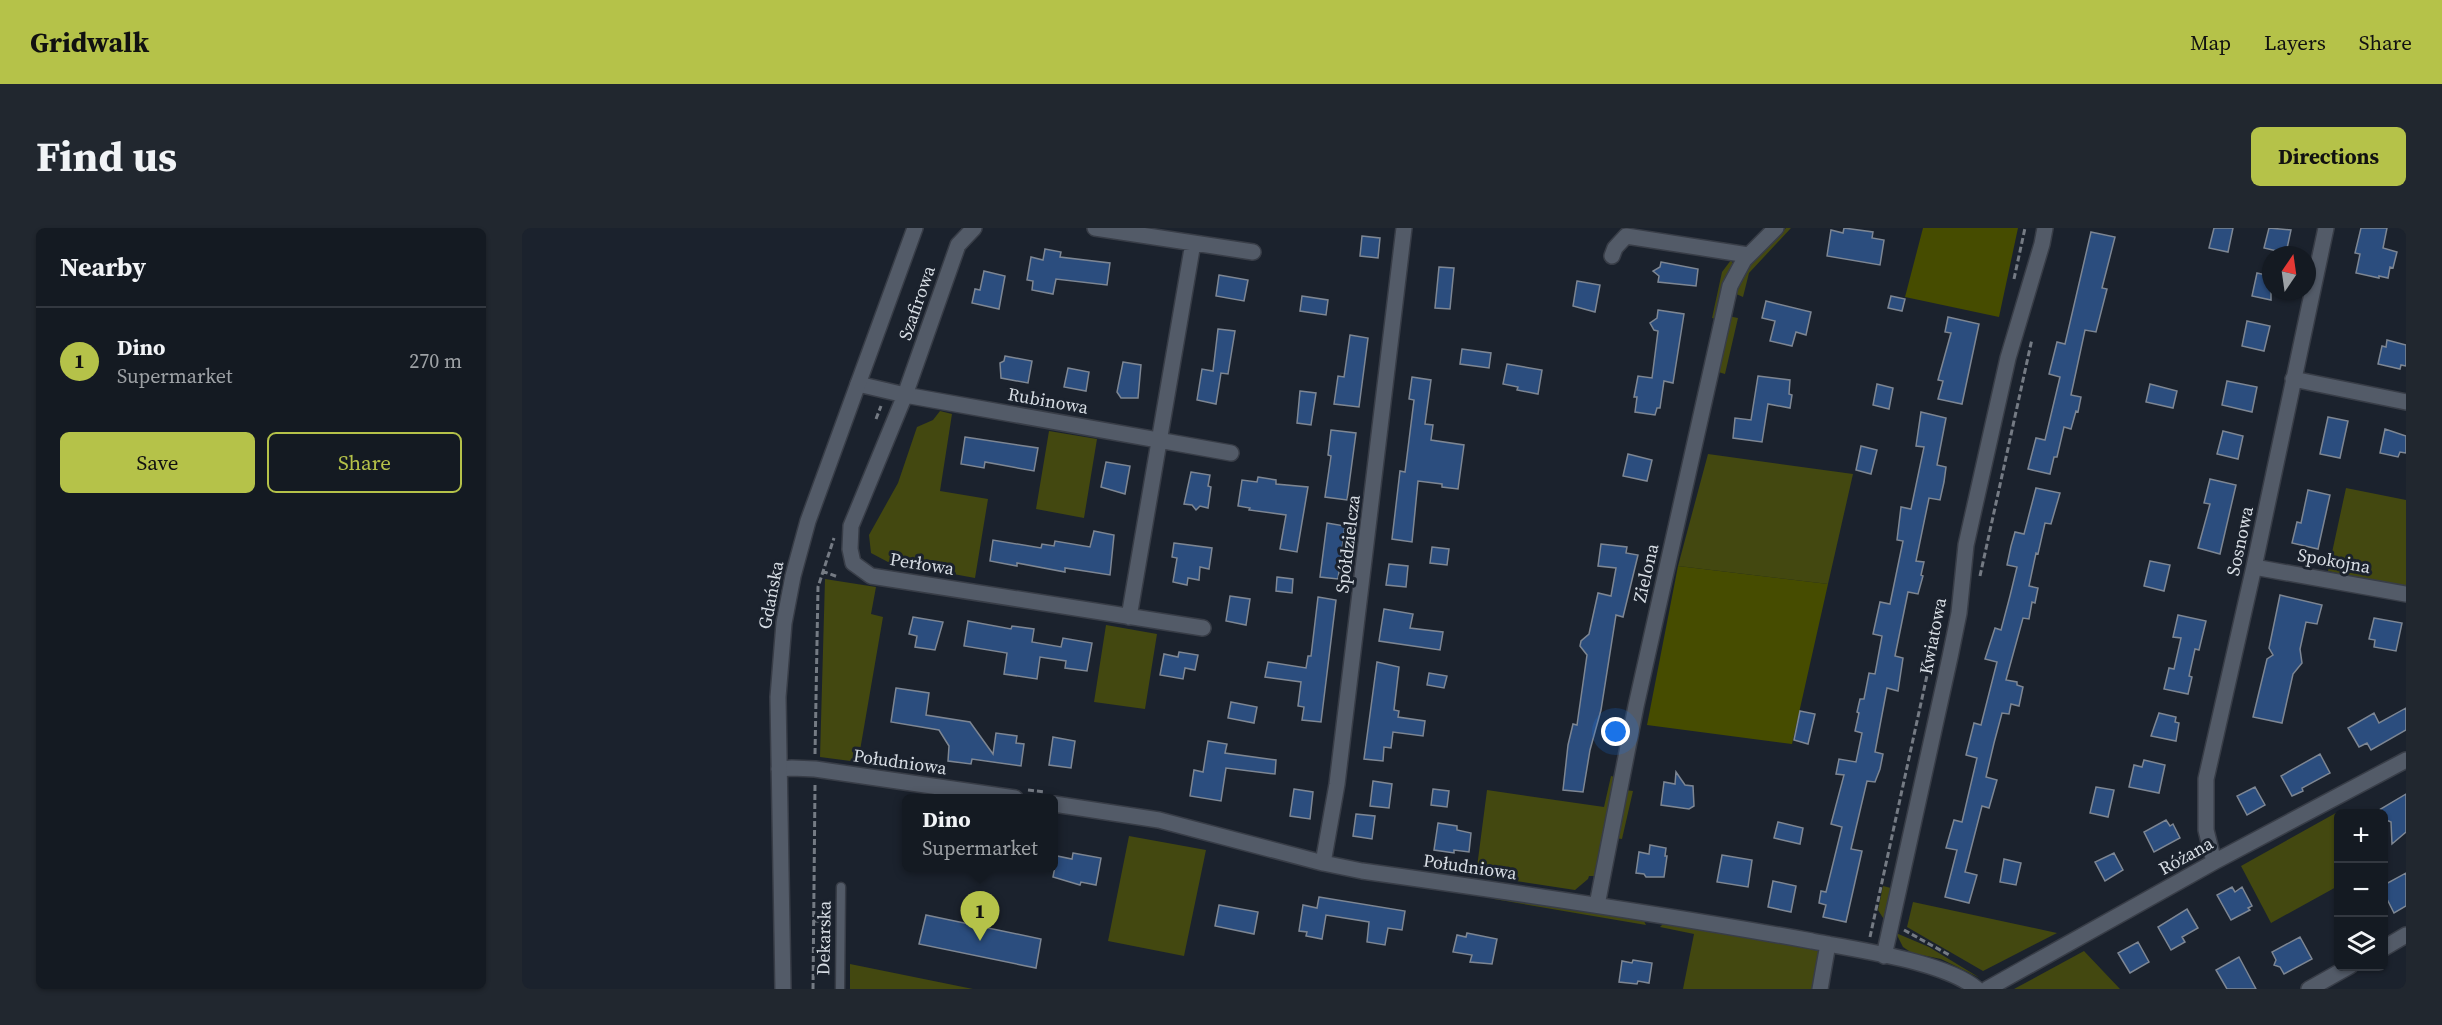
<!DOCTYPE html>
<meta charset="utf-8">
<style>
body{margin:0;font-family:"Source Serif 4",serif;background:#21272f;color:#f1f3f6}
.controls{position:absolute;right:18px;bottom:18px;display:grid;overflow:hidden;border-radius:9px;box-shadow:0 2px 4px #0004}
.controls button{width:54px;height:54px;display:grid;place-items:center;padding:0;border:0;border-bottom:2px solid #333840;background:#141a22;color:#f1f3f6;font:30px sans-serif}
.compass{position:absolute;left:1740px;top:18px;width:54px;height:54px;border-radius:50%;background:#141a22;box-shadow:0 2px 4px #0004;rotate:13deg}
.you{position:absolute;left:1094px;top:504px;width:21px;height:21px;margin:-15px;border:4px solid #fff;border-radius:50%;background:#1a73e8;box-shadow:0 0 0 9px #1a73e833}
.badge{display:grid;place-items:center;width:39px;height:39px;border-radius:50%;background:#b5c249;color:#111;font-size:20px;font-weight:700}
.pin{position:absolute;translate:-50% -50px;filter:drop-shadow(0 2px 3px #0008)}
.pin::after{content:'';position:absolute;top:32px;width:21px;height:18px;background:inherit;clip-path:polygon(0 0,100% 0,50% 100%)}
.popup{position:absolute;left:380px;top:566px;width:156px;height:78px;box-sizing:border-box;display:grid;place-content:center;border-radius:9px;background:#141a22;filter:drop-shadow(0 2px 4px #0005);font-size:20px;white-space:nowrap;color:#9da1a5}
.popup b{font-size:22px;color:#f1f3f6}
.popup::after{content:'';position:absolute;left:50%;top:100%;margin-left:-12px;border:12px solid transparent;border-top-color:#141a22}
.list{margin:0;padding:0;list-style:none}
h2{display:flex;justify-content:space-between;align-items:center;height:78px;margin:0;padding:0 24px;font-size:26px}
h2 small{font-size:20px;font-weight:400;color:#9da1a5}
.list li{display:grid;grid-template-columns:39px 1fr auto;gap:18px;align-items:center;box-sizing:border-box;height:108px;padding:0 24px;border-top:2px solid #333840}
.list b{display:block;font-size:22px;white-space:nowrap}
.list p{margin:0;font-size:20px;white-space:nowrap;color:#9da1a5}
.list em{font-size:20px;font-style:normal;color:#9da1a5}
.actions{display:flex;gap:12px;padding:18px 24px}
.actions a{flex:1;padding:14px 0;border:2px solid #b5c249;border-radius:9px;text-align:center;font-size:21px;color:#b5c249}
.actions .main{background:#b5c249;color:#111}
.icon{flex:none;width:33px;height:33px;fill:none;stroke:currentColor;stroke-width:2;stroke-linecap:round;stroke-linejoin:round}
.map{position:relative;flex:none;width:1884px;height:761px;overflow:hidden;border-radius:9px}
header{display:flex;align-items:center;gap:36px;box-sizing:border-box;height:84px;padding:0 30px;background:#b5c249;color:#111}
header strong{font-size:28px}
nav{display:flex;gap:33px;margin-inline-start:auto;font-size:21px}
.intro{display:flex;align-items:center;justify-content:space-between;box-sizing:border-box;height:144px;padding:0 36px}
h1{margin:0;font-size:42px}
.button{padding:15px 27px;border-radius:9px;background:#b5c249;color:#111;font-size:21px;font-weight:700}
main{display:flex;gap:36px;padding:0 36px}
aside{flex:1;background:#141a22;border-radius:9px;box-shadow:0 2px 4px #0004}
.map>svg:first-child{display:block}
.green{fill:#434810}
.forest{fill:#464c00}
.building{fill:#2b4d7e;stroke:#7d8693;stroke-width:1.5}
.lines{fill:none;stroke-linecap:round;stroke-linejoin:round}
.lane-casing{stroke:#383d47;stroke-width:11}
.street-casing{stroke:#383d47;stroke-width:18}
.secondary-casing{stroke:#383d47;stroke-width:18}
.path{stroke:#757b84;stroke-width:3;stroke-dasharray:6 3;stroke-linecap:butt}
.lane{stroke:#535b68;stroke-width:8}
.street{stroke:#535b68;stroke-width:15}
.secondary{stroke:#535b68;stroke-width:15}
.labels{text-anchor:middle;stroke-width:6;stroke-linejoin:round;paint-order:stroke}
.street-label{font-size:18px;fill:#d7dde4;stroke:#1b222d}
</style>
<header>
<strong>Gridwalk</strong>
<nav><a>Map</a><a>Layers</a><a>Share</a></nav>
</header>
<div class="intro"><h1>Find us</h1><a class="button">Directions</a></div>
<main>
<aside>
<h2>Nearby<small></small></h2>
<ul class="list">
<li><span class="badge">1</span><div><b>Dino</b><p>Supermarket</p></div><em>270 m</em></li>
</ul>
<div class="actions"><a class="main">Save</a><a>Share</a></div>
</aside>
<div class="map">
<svg width="1884" height="761" viewBox="0 0 1884 761">
<rect width="100%" height="100%" fill="#1b222d"/>
<!-- green -->
<path class="green" d="M1264 0H1269L1227 45 1221 69 1212 65 1226 39Z
M1209 32 1212 38 1194 91 1190 90 1200 44Z
M1206 88 1216 90 1203 146 1193 143Z
M418 183 430 186 418 263 466 271 453 350 366 334 349 325 347 307 376 255 395 199 411 192Z
M527 203 575 211 562 290 514 281Z
M1186 226 1331 246 1306 356 1156 338Z
M1824 260 1884 272V360L1806 343Z
M303 351 354 359 349 386 361 389 336 534 298 529Z
M584 397 635 406 623 481 572 474Z
M1089 548 1093 549 1073 648H1067L1066 651 1053 662 954 647 965 562 1082 579Z
M1103 562 1111 563 1100 611 1093 610Z
M1821 581 1824 585 1816 586V658L1749 695 1719 638Z
M607 608 684 622 662 728 586 713Z
M1361 658 1369 660 1363 693 1356 682Z
M973 670 1121 691 1124 697 972 671Z
M1391 674 1535 705 1461 743 1385 699Z
M1142 695 1299 722 1291 761H1161L1172 706 1138 699Z
M1374 705 1407 719 1458 750 1419 731 1390 725 1381 719Z
M1562 723 1598 761H1492Z
M328 736 451 761H328Z"/>
<!-- forest -->
<path class="forest" d="M1401 0H1496L1477 89 1383 69Z
M1156 338 1306 356 1270 516 1125 497Z"/>
<!-- building -->
<path class="building" d="M1322 0 1351 4 1350 10 1362 12 1358 37 1305 28 1309 2 1321 5Z
M1692 0H1711L1706 24 1687 20Z
M1747 0 1769 2 1764 25 1742 20Z
M1839 0H1865L1861 20 1875 24 1871 40 1868 39 1866 50 1857 48V50L1834 45 1838 26 1833 25Z
M1569 4 1593 9 1580 60 1585 61 1574 104 1563 102 1549 167 1559 169 1556 184 1554 183 1549 201 1542 199 1535 229H1532L1528 246 1506 241 1514 210 1523 212 1538 149 1527 146 1535 114 1543 116Z
M840 8 858 10 856 30 838 28Z
M523 21 539 24 538 29 588 35 585 57 534 51 531 66 510 62 511 53 505 52 509 29 521 32Z
M1139 34 1176 41 1174 58 1136 54 1137 48 1131 43 1138 39Z
M917 39 932 40 928 81 913 80Z
M462 43 483 48 477 81 450 75 453 61 458 62Z
M1735 45 1749 48V72L1730 68Z
M697 47 726 52 722 73 694 68Z
M1055 53 1078 57 1073 84 1051 78Z
M780 68 806 72 804 87 778 83Z
M1369 68 1383 71 1380 83 1366 80Z
M1244 73 1289 84 1284 107 1274 104 1270 118 1248 113 1253 93 1240 90Z
M1136 82 1162 86 1151 155 1142 153 1138 180H1135L1133 187 1113 184 1115 169H1112L1116 148 1130 150 1136 103 1132 102 1128 95 1135 90Z
M1426 89 1457 96 1440 176 1416 171 1421 153 1416 152 1429 105 1423 104Z
M1725 93 1748 98 1742 123 1720 118Z
M696 101 713 103 706 146 699 145 694 176 675 172 680 141 691 143Z
M828 107 846 110 837 179 812 176 816 148 822 149Z
M1865 112 1884 117V138L1879 137 1878 141 1856 136 1860 118 1864 119Z
M940 121 969 125 967 140 938 136Z
M483 128 510 133 506 155 479 150 478 135 482 133Z
M601 134 619 137 616 170H599L595 164Z
M985 136 1020 142 1016 166 995 162 996 159 981 156Z
M546 140 567 144 564 163 542 159Z
M1236 148 1268 152 1267 166 1270 167 1268 180 1246 176 1240 214 1211 210 1213 190 1229 192Z
M890 149 909 152 903 196 911 197 909 212 942 217 936 261 920 259V256L896 253 890 314 870 311 878 243 883 244 892 172 887 171Z
M1705 153 1735 159 1730 184 1700 177Z
M1355 156 1371 160 1367 181 1351 177Z
M1628 156 1655 163 1651 180 1624 174Z
M778 163 794 165 789 197 775 195Z
M1399 184 1424 190 1415 237 1424 239 1422 254 1418 272 1407 270 1394 333 1402 334 1399 347 1401 348 1396 366 1386 364 1373 428 1381 430 1376 463 1365 460 1353 524 1361 526 1358 541 1353 554 1345 553 1329 621 1340 623 1324 694 1301 689 1304 677 1297 675 1299 663 1304 664 1320 599 1309 596 1322 547 1314 546 1317 531 1334 534 1340 505 1333 503 1337 485 1335 484 1338 471H1342L1347 445 1353 446 1360 408 1351 406 1358 374 1368 376 1381 313 1375 312 1379 279 1389 281 1402 219 1394 218Z
M1806 189 1826 193 1818 230 1798 226Z
M1863 201 1884 208V225L1878 224 1876 229 1858 225Z
M809 202 834 205 825 272 803 269 809 228 806 227Z
M1701 203 1721 208 1716 231 1695 226Z
M443 209 516 220 512 243 463 234 462 240 439 236Z
M1339 218 1355 222 1349 246 1334 242Z
M1106 226 1130 232 1125 253 1101 248Z
M584 234 608 238 603 266 579 259Z
M669 244 688 247 686 258 689 259 686 280 678 278 674 282 670 277 662 276Z
M736 249 754 252V256L786 259 775 324 758 321 764 287 727 282 728 280 716 278 720 252 735 254Z
M1688 251 1714 257 1698 326 1676 320 1688 276 1682 275Z
M1514 260 1538 265 1529 296 1523 295 1516 326 1514 325 1507 358 1516 360 1513 375 1510 374 1507 391 1501 390 1484 452 1495 454V457L1501 459 1497 478 1489 476 1487 486 1480 485 1472 515 1464 549 1475 552 1467 580 1460 578 1443 644 1455 647 1447 675 1423 669 1435 622 1424 620 1432 592 1440 594 1455 530 1444 527 1452 495 1459 497 1475 434 1463 431 1473 400 1479 402 1488 368 1495 339 1485 337 1489 318 1493 304 1502 306Z
M1786 262 1808 267 1796 321 1770 315 1775 294 1779 295Z
M805 295 823 298 816 351 798 349Z
M572 303 592 307 588 347 543 340V344L495 335V338L468 333 471 312 519 320 520 316 532 318 533 313 568 319Z
M652 315 690 320 687 341 678 339 677 352 666 350 665 357 651 354 655 330 650 329Z
M1079 316 1105 319 1104 325 1116 327 1101 389 1094 387 1079 482 1068 522 1061 564 1041 562 1046 517 1051 496 1055 497 1065 427 1058 418 1059 413 1067 406 1076 365 1089 368 1094 340 1076 338Z
M910 319 927 321 925 337 908 335Z
M1628 333 1648 337 1642 363 1622 358Z
M867 336 886 338 884 359 864 357Z
M755 349 771 351 770 365 754 363Z
M1758 367 1800 377 1795 396 1784 394 1778 421 1780 435 1771 446 1760 495 1731 489 1745 431 1751 427 1747 420Z
M708 368 728 371 724 397 704 393Z
M796 369 814 372 799 494 780 492 782 479 776 478 779 454 743 449 746 434 784 440 786 428H789Z
M862 381 891 386 888 400 921 404 918 422 857 413Z
M1656 387 1684 393 1677 422 1673 421 1667 448 1670 449 1666 466 1642 461 1647 440 1652 441 1659 410 1651 409Z
M391 389 421 394 413 422 393 419 395 408 387 406Z
M1852 390 1880 395 1874 423 1852 419 1853 412 1847 411Z
M446 393 489 401 490 398 512 401 510 414 539 419 541 410 570 415 565 443 543 440 544 433 518 429 515 451 482 446 485 425 442 418Z
M657 424 676 427 673 442 663 440 661 451 638 447 642 426 656 429Z
M855 434 877 439 872 482 877 483 876 489 903 493 901 508 871 504 869 520 862 519 861 533 842 531Z
M907 445 925 448 922 460 905 457Z
M374 460 407 465 404 487 448 494 471 526 474 505 495 508 494 515 502 516 499 538 450 531 449 536 426 533 427 518 417 502 369 494Z
M709 474 735 479 732 495 706 490Z
M1884 480V502L1849 522 1845 515 1837 519 1826 500 1852 485 1857 495Z
M1278 483 1293 486 1286 516 1272 512Z
M1637 485 1654 489 1653 494 1657 495 1654 513 1629 508Z
M531 509 553 513 549 540 527 537Z
M686 513 705 516 703 525 754 532 753 546 704 540 699 573 668 568 672 542 681 544Z
M1798 526 1808 545 1780 560 1781 563 1770 568 1759 548Z
M1622 532 1643 537 1637 565 1607 559 1612 537 1620 539Z
M1154 544 1163 557 1171 558 1172 578 1167 581 1139 577 1142 554 1153 556Z
M851 553 870 556 867 580 848 578Z
M1574 559 1592 562 1586 589 1568 585Z
M1733 559 1743 577 1725 587 1715 568Z
M772 561 791 564 788 591 768 588Z
M911 561 927 563 925 579 909 577Z
M1884 566V604L1870 616 1869 594 1862 591V585L1857 582Z
M834 586 853 588 850 611 831 608Z
M1644 592 1648 598 1651 596 1658 610 1632 624 1622 604Z
M1256 594 1281 600 1278 616 1252 610Z
M916 595 935 598V602L949 605 947 624 932 622V625L912 622Z
M1128 617 1144 620 1143 628H1145L1142 649H1124L1122 646 1114 645 1117 624 1127 626Z
M551 625 579 630 574 657 559 654 558 657 531 649 535 628 550 631Z
M1592 625 1601 642 1583 653 1573 634Z
M1200 627 1230 632 1226 659 1195 654Z
M1482 631 1499 635 1494 657 1478 654Z
M1884 645V678L1872 685 1862 665V657Z
M1251 653 1274 658 1269 684 1246 679Z
M1710 659 1713 664 1720 659 1730 678 1726 680 1728 682 1709 692 1695 667Z
M797 669 883 683 880 702 866 700 863 717 845 714 847 694 804 687 800 711 784 708 785 704 777 703 781 677 795 680Z
M697 677 736 684 732 706 693 698Z
M1665 681 1676 700 1660 709 1663 714 1649 722 1636 699Z
M404 687 519 711 514 740 397 716Z
M945 705 975 711 970 736 948 734 950 727 931 724 935 707 944 709Z
M1778 709 1790 731 1762 746 1758 739 1752 737 1754 732 1750 724Z
M1616 714 1627 734 1608 745 1596 725Z
M1717 729 1725 744 1734 761H1705L1694 742Z
M1111 732 1130 735 1127 755 1116 753 1115 756 1097 754 1100 733 1110 735Z"/>
<g class="lines">
<defs>
<path id="lane" d="M318 761 319 659"/>
<path id="street" d="M452 0 436 17 383 167 329 298 328 321 331 335 349 348 681 400
M573 0 731 24
M1090 28 1093 20 1104 8 1226 27
M1771 151 1884 174
M336 156 383 167 709 225
M1732 339 1884 366
M607 389 671 15
M257 541 270 540 293 541 493 570
M532 576 637 592 801 635 840 643C990 664 1140 686 1290 713 1334 722 1422 733 1455 761
M1692 634 1684 602V551L1732 339 1804 0
M801 635 815 556 882 0
M1075 677 1114 478 1208 58 1222 32 1254 0
M1862 720 1884 707
M1362 728 1428 429 1437 385 1444 317 1486 130 1520 16 1523 0
M1298 761 1306 716
M1465 761 1692 634 1884 532
M1787 761 1828 738"/>
<path id="secondary" d="M261 761 256 469 262 395 271 348 286 293 393 0"/>
</defs>
<!-- lane casing -->
<use href="#lane" class="lane-casing"/>
<!-- street casing -->
<use href="#street" class="street-casing"/>
<!-- secondary casing -->
<use href="#secondary" class="secondary-casing"/>
<!-- path -->
<path class="path" d="M1492 51 1503 0
M354 191 359 178
M300 343 316 349
M1458 348 1510 111
M293 526 296 359 312 310
M506 562 523 564
M291 693H307
M1382 702 1429 728
M1348 709 1421 374
M291 761 293 557"/>
<!-- lane -->
<use href="#lane" class="lane"/>
<!-- street -->
<use href="#street" class="street"/>
<!-- secondary -->
<use href="#secondary" class="secondary"/>
</g>
<g class="labels">
<!-- street labels -->
<g class="street-label">
<text transform="translate(395 75) rotate(-71)" y="6">Szafirowa</text>
<text transform="translate(526 173) rotate(10)" y="6">Rubinowa</text>
<text transform="translate(1718 313) rotate(-78)" y="6">Sosnowa</text>
<text transform="translate(826 316) rotate(-83)" y="6">Spółdzielcza</text>
<text transform="translate(1812 333) rotate(10)" y="6">Spokojna</text>
<text transform="translate(400 336) rotate(9)" y="6">Perłowa</text>
<text transform="translate(1124 345) rotate(-77)" y="6">Zielona</text>
<text transform="translate(249 367) rotate(-79)" y="6">Gdańska</text>
<text transform="translate(1411 408) rotate(-79)" y="6">Kwiatowa</text>
<text transform="translate(378 534) rotate(8)" y="6">Południowa</text>
<text transform="translate(1664 628) rotate(-29)" y="6">Różana</text>
<text transform="translate(948 639) rotate(8)" y="6">Południowa</text>
<text transform="translate(302 710) rotate(-89)" y="6">Dekarska</text>
</g>
</g>
</svg>
<div class="controls">
<button>+</button>
<button>−</button>
<button><svg class="icon" aria-label="layers" viewBox="0 0 24 24"><path d="M12 4l9 5-9 5-9-5zM3 14l9 5 9-5"/></svg></button>
</div>
<svg class="compass" viewBox="-18 -18 36 36"><path d="M0-13l5 13h-10z" fill="#e53935"/><path d="M0 13l5-13h-10z" fill="#9da1a5"/></svg>
<div class="you"></div>
<div class="pin badge" style="left:458px;top:713px">1</div>
<div class="popup"><b>Dino</b>Supermarket</div>
</div>
</main>
